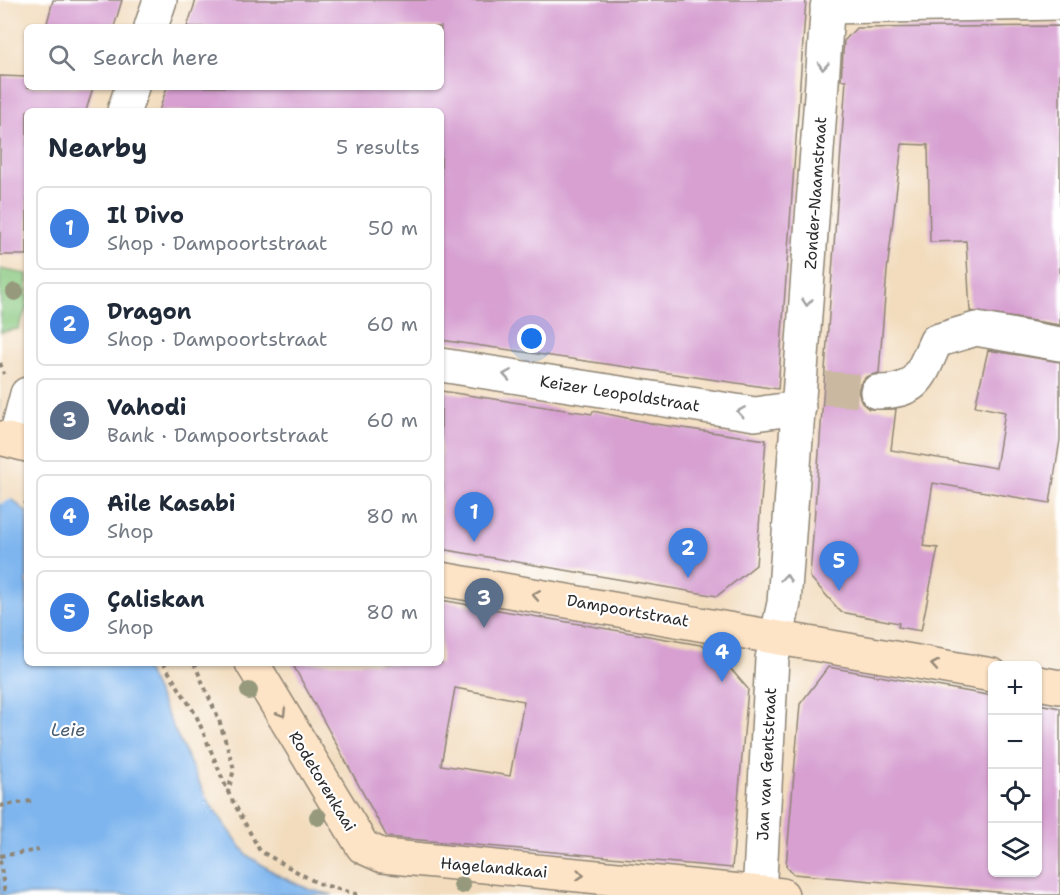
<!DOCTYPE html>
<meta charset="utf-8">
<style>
body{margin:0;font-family:"Shantell Sans",sans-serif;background:#f6f6f7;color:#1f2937}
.controls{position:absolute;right:18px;bottom:18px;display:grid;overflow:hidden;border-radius:9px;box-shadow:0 2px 4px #0004}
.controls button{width:54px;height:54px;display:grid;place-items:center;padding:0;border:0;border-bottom:2px solid #e0e1e3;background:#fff;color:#1f2937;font:30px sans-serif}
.you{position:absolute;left:532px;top:339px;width:21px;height:21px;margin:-15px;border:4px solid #fff;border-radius:50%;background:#1a73e8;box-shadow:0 0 0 9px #1a73e833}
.badge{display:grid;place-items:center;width:39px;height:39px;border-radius:50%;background:#b5179e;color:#fff;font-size:20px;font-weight:700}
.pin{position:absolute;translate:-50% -50px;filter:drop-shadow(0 2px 3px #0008)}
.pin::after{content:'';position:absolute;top:32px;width:21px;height:18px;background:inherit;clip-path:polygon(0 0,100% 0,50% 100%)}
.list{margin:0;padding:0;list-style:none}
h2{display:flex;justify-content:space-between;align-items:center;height:78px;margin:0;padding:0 24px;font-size:26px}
h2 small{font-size:20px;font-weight:400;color:#747a83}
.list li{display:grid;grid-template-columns:39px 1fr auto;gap:18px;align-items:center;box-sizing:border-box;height:84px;margin:0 12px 12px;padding:0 12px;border:2px solid #e0e1e3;border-radius:9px}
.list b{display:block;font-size:22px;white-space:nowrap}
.list p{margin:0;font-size:20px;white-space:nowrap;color:#747a83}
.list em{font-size:20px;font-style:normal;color:#747a83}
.icon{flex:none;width:33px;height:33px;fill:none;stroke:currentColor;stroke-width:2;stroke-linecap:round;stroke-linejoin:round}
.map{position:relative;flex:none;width:1060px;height:895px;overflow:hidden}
.search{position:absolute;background:#fff;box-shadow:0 2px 4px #0004;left:24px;top:24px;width:420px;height:66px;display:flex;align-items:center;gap:15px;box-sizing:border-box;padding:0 21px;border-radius:9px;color:#747a83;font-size:22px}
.panel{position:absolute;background:#fff;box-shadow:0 2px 4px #0004;left:24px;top:108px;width:420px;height:558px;border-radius:9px}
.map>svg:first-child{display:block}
.green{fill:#88c77e;stroke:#5a7954;stroke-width:1.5}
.water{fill:#7eb5ee;stroke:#54708c;stroke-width:1.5}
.pier{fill:#f2dcbd}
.building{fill:#d7a0d1;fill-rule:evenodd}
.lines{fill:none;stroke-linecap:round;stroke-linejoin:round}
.street-tunnel{stroke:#cab9a0;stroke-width:33;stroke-dasharray:33 16;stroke-linecap:butt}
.street-casing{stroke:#8e8474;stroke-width:36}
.secondary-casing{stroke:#8e8474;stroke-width:36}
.path{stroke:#8e8474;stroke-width:4;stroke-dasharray:4.5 4.5;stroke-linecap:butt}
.street{stroke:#fff;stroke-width:33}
.secondary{stroke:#fee4c6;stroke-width:33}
.tree{fill:#97997d}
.oneway{stroke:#a0a0a0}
.oneway2{stroke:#948878}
.labels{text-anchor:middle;stroke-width:4.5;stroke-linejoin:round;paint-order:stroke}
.street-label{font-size:16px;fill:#2b2b2b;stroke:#fff}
.water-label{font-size:18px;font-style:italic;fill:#485b6f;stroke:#fff}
</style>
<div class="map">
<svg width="1060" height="895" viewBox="0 0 1060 895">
<rect width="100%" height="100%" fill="#fff"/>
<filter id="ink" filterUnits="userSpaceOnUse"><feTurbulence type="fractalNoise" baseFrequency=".0167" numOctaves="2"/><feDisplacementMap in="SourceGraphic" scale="12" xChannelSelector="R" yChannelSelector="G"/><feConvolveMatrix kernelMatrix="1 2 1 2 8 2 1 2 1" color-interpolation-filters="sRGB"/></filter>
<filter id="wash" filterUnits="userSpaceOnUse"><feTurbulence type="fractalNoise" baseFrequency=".008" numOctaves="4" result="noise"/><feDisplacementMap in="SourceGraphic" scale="24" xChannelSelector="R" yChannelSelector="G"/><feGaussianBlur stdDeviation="1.35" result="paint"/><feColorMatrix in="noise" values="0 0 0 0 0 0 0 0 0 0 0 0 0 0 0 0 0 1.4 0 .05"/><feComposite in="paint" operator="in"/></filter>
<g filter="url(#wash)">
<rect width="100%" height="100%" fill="#f2dcbd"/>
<!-- green -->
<path class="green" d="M0 269 27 274V307L18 329 1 332Z"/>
<!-- water -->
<path class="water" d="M0 399 10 497 27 513V663H143L208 801 247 855 278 875 308 889 333 895H0Z"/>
<!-- pier -->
<path class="pier" d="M0 396 27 483V493L0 504Z"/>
<g id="blocks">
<!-- building -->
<path class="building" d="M53 0H122L114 27H46Z
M196 0H806L778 389 441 340V111H159L167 87H441V27H187Z
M1060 26V325L970 311 966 241 930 242 928 145 902 144 887 271 879 373 866 377 860 384 858 392 862 403 869 409H896L891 450 996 468 1005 412 975 406 988 350 1060 362V440L1050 503 933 483 923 546 938 548 921 631 898 627 899 623 841 612 810 577 846 80H841L844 41 856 28Z
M0 76 27 77V87H93L86 111H27V255H0Z
M441 391 592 414 593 411 655 424 766 440 756 565 717 596 441 549Z
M441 600 712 647 748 689 732 868 387 837 292 663H441ZM455 688 524 701 510 776 441 765Z
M828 667 993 696V873H1038V704L1060 708V895H1032L793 874 786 866 800 704Z"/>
</g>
</g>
<g filter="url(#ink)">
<use href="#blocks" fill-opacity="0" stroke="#8e8474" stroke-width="1.5"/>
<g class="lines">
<!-- street-tunnel -->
<path class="street-tunnel" d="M825 388 877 392"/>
<defs>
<path id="street" d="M827 7 1060 3
M151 27 160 0
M124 111 132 87
M441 365 755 414 799 408
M877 392C920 392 920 375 936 341L976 329 1060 344
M15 440 27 394
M759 895 772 659 784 603 828 0"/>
<path id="secondary" d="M0 438 27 445
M441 579 992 675
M252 663 363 847 383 856 782 895
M1038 683 1060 687"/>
</defs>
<!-- street casing -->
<use href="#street" class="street-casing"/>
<!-- secondary casing -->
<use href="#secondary" class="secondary-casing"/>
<!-- path -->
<path class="path" d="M0 363 4 374
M24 502 27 505
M163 663 196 715 228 792 260 851 317 883 360 895
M194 663 219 720 234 769 228 792
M0 806 31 801
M0 856 39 850
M0 860 5 895"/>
<!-- street -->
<use href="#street" class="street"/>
<!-- secondary -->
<use href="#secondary" class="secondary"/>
</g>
<!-- trees -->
<g class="tree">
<circle cx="15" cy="292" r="9"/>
<circle cx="249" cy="691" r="9"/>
<circle cx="318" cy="817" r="9"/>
<circle cx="462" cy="885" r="9"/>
</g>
<!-- one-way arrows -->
<defs><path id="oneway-chevron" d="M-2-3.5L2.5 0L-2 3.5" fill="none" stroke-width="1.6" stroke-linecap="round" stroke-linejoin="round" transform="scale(1.5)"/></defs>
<g class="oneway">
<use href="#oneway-chevron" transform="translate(823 66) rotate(94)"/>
<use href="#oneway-chevron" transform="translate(807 302) rotate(94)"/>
<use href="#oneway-chevron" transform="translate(507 375) rotate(-171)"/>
<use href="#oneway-chevron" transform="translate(741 412) rotate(-171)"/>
<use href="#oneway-chevron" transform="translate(786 578) rotate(-85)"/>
</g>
<g class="oneway2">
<use href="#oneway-chevron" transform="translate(536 595) rotate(-170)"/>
<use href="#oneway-chevron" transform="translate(935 665) rotate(-170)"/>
<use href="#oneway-chevron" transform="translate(282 713) rotate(59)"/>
<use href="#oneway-chevron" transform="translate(580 875) rotate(6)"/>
</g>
</g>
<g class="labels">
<!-- street labels -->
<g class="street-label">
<text transform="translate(815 193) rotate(-86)" y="6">Zonder-Naamstraat</text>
<text transform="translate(620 393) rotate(9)" y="6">Keizer Leopoldstraat</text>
<text transform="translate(628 610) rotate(10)" y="6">Dampoortstraat</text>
<text transform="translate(766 764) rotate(-87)" y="6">Jan van Gentstraat</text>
<text transform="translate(323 781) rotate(59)" y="6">Rodetorenkaai</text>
<text transform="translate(494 867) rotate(5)" y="6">Hagelandkaai</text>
</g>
<!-- water labels -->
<g class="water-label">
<text x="68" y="736">Leie</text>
</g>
</g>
</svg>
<div class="controls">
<button>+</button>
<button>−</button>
<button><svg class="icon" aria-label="locate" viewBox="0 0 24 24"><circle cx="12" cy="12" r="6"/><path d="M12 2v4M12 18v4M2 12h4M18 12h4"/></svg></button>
<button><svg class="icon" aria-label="layers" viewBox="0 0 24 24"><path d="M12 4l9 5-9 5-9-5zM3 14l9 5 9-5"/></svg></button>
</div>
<div class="you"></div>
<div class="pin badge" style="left:474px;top:542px;background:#3f7fe0">1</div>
<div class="pin badge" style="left:688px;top:578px;background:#3f7fe0">2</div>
<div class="pin badge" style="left:484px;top:628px;background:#5c6f8a">3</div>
<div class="pin badge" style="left:722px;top:682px;background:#3f7fe0">4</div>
<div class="pin badge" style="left:839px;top:591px;background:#3f7fe0">5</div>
<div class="search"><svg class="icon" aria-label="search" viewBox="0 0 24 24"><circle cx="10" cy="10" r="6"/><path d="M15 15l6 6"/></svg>Search here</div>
<section class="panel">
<h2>Nearby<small>5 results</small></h2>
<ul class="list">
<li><span class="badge" style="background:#3f7fe0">1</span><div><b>Il Divo</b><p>Shop · Dampoortstraat</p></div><em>50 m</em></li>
<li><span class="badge" style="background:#3f7fe0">2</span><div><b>Dragon</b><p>Shop · Dampoortstraat</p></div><em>60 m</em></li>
<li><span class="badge" style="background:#5c6f8a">3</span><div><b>Vahodi</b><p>Bank · Dampoortstraat</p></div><em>60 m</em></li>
<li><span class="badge" style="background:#3f7fe0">4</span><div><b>Aile Kasabi</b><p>Shop</p></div><em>80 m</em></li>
<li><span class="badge" style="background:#3f7fe0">5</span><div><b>Çaliskan</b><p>Shop</p></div><em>80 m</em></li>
</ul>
</section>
</div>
